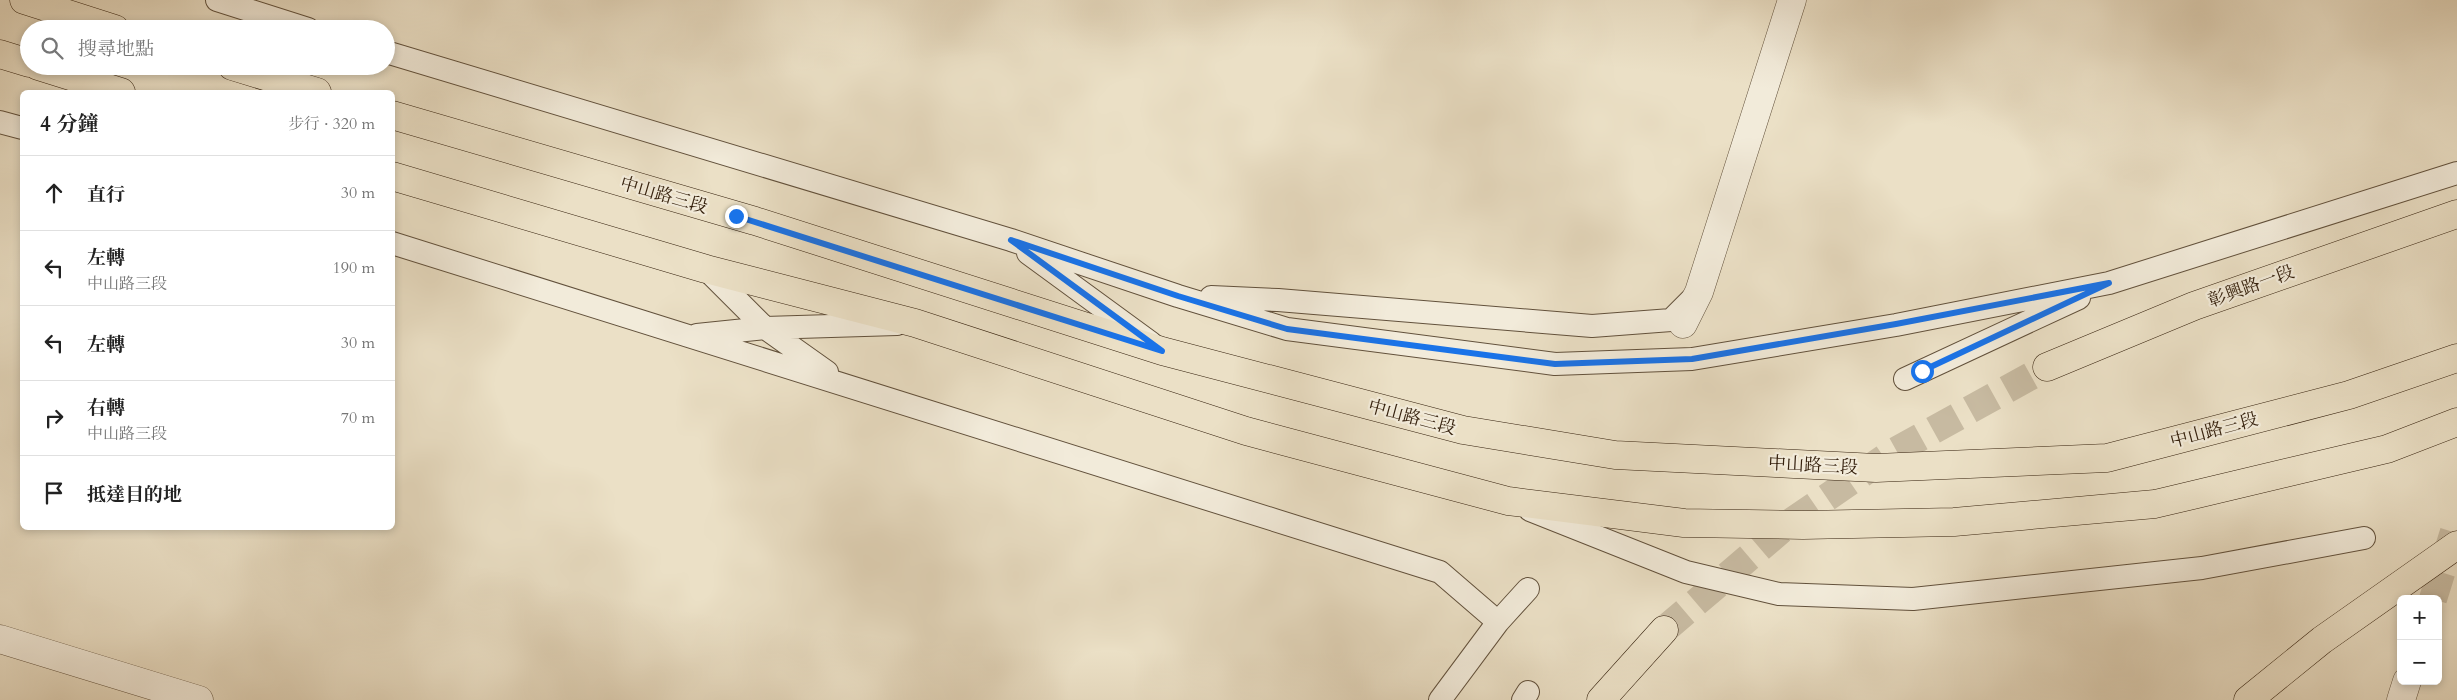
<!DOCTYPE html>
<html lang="zh-TW">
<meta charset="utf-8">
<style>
body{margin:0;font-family:Cardo,"Noto Serif TC",serif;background:#f2f2f2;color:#222}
.controls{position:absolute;right:15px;bottom:15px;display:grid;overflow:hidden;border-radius:8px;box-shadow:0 2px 8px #0003}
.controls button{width:45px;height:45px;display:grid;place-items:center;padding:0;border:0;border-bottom:1px solid #e0e0e0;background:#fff;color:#222;font:25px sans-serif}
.stop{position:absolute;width:15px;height:15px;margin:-11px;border:4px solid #1a73e8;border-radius:50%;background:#fff}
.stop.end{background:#1a73e8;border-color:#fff;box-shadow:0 1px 5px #0008}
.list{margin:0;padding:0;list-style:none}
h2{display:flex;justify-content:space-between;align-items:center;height:65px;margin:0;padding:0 20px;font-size:21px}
h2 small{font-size:16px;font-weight:400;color:#767676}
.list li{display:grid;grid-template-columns:32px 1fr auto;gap:15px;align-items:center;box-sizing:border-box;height:75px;padding:0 20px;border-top:1px solid #e0e0e0}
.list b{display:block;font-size:19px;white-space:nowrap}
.list p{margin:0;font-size:16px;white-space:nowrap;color:#767676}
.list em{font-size:16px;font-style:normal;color:#767676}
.icon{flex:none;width:28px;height:28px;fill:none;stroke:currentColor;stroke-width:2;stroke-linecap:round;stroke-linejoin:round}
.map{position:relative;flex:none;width:2457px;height:700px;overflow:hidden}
.search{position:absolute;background:#fff;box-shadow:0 2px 8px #0003;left:20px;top:20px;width:375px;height:55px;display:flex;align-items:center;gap:12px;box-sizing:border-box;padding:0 18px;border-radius:28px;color:#767676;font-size:19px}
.panel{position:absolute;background:#fff;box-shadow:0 2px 8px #0003;left:20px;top:90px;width:375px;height:440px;border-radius:8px}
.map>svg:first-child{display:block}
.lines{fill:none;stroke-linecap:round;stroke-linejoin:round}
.minor-tunnel{stroke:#c7baa1;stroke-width:28;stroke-dasharray:28 14;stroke-linecap:butt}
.primary-tunnel{stroke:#c7baa1;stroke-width:28;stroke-dasharray:28 14;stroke-linecap:butt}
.service-casing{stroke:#62513c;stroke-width:24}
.minor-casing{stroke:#62513c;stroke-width:29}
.primary-casing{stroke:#35210e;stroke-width:29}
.service{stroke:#f2ebda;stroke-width:22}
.minor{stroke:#f2ebda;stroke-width:28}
.primary{stroke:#ebe0c6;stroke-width:28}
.route{stroke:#1a73e8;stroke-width:6}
.labels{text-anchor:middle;stroke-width:4.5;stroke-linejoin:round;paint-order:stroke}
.street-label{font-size:18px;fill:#35210e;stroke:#f2ebda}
</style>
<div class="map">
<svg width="2457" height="700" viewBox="0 0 2457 700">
<rect width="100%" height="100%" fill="#ebe0c6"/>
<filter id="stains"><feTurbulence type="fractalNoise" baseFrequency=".004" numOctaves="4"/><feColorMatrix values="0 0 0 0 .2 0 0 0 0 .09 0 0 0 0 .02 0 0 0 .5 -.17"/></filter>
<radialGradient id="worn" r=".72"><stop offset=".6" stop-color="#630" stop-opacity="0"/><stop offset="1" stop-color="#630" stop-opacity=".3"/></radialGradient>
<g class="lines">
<!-- minor-tunnel -->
<path class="minor-tunnel" d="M2433 599 2457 522"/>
<!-- primary-tunnel -->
<path class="primary-tunnel" d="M1664 630 1788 524 1892 453 2047 367"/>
<defs>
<path id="service" d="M217 0 308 29
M386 52 1011 240 1178 296 1287 329 1555 364 1692 359 1896 325 2109 283 2457 173
M0 122 22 128
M392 243 1440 572 1498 622 1440 700
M1028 253 1151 343
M706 269 765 328 827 372
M1211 297 1278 300 1592 326 1671 320 1691 300
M697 335 765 328 897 324
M1905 379 2079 298
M1530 510 1686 572 1779 594 1913 599 2202 568 2364 538
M1498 622 1528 589
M1523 700 1528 692"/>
<path id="minor" d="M283 83 293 66
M1683 324 1699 292 1792 0
M0 639 199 700
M2401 700 2407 681"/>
<path id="primary" d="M24 0 115 29
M0 54 29 63
M38 66 121 92
M232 66 317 92
M392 115 755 221 1162 351 1463 430 1615 455 1876 468 2107 458 2349 395 2457 358
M392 176 706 269 915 323 1246 431 1508 501 1684 523 1803 525 1954 522 2155 504 2387 449 2457 422
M2047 367 2194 306 2457 214
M1601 700 1664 630
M2248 700 2322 640 2457 545"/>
</defs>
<!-- service casing -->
<use href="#service" class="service-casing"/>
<!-- minor casing -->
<use href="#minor" class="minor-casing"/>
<!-- primary casing -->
<use href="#primary" class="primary-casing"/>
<!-- service -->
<use href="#service" class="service"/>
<!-- minor -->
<use href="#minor" class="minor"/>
<!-- primary -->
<use href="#primary" class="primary"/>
</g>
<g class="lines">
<!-- route -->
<path class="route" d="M736 216 1162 351 1011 240 1178 296 1287 329 1555 364 1692 359 1896 324 2109 283 1922 371"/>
</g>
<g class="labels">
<!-- street labels -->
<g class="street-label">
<text transform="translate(664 195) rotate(16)" y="6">中山路三段</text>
<text transform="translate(2251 286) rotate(-20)" y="6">彰興路一段</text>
<text transform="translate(1412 417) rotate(15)" y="6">中山路三段</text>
<text transform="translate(2214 430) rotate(-15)" y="6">中山路三段</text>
<text transform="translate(1813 465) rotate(3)" y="6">中山路三段</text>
</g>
</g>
<rect width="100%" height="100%" filter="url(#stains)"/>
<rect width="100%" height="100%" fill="url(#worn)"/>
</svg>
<div class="controls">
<button>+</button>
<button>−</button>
</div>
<div class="stop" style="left:1922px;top:371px"></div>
<div class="stop end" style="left:736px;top:216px"></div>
<div class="search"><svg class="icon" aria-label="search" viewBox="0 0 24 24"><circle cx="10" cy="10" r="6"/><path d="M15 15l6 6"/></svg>搜尋地點</div>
<section class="panel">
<h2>4 分鐘<small>步行 · 320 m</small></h2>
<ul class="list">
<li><svg class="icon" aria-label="ahead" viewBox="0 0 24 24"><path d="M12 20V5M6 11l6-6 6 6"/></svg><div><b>直行</b></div><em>30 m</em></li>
<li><svg class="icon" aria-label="left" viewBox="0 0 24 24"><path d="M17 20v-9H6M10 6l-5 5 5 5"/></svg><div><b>左轉</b><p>中山路三段</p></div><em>190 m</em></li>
<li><svg class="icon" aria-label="left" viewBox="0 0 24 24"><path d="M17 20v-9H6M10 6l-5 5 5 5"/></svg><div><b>左轉</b></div><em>30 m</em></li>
<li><svg class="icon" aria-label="right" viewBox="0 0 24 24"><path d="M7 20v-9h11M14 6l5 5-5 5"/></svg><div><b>右轉</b><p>中山路三段</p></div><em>70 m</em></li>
<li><svg class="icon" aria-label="arrive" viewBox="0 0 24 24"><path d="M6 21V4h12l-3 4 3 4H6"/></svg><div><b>抵達目的地</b></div></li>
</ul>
</section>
</div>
